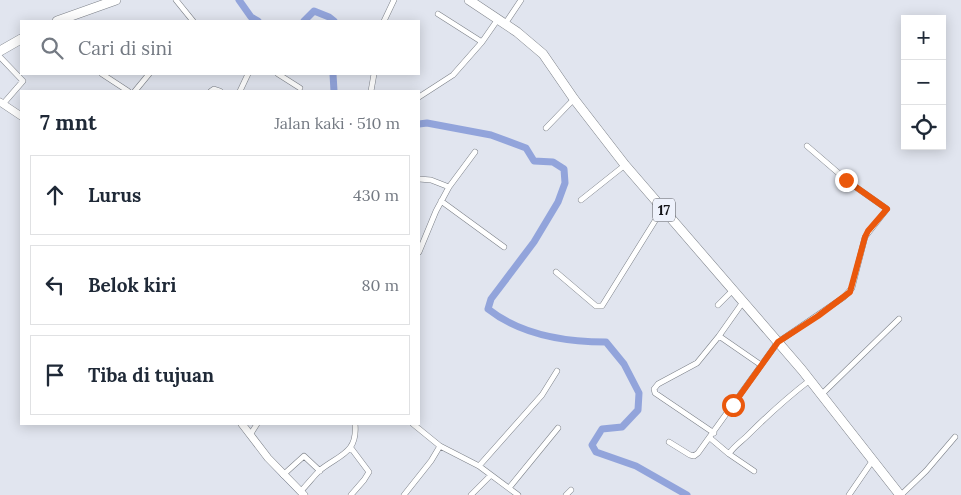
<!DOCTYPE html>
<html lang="id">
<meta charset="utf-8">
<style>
body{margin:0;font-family:Lora,serif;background:#f6f6f7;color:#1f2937}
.controls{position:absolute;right:15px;top:15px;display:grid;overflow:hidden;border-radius:0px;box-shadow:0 2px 12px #0003}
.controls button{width:45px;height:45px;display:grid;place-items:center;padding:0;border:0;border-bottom:1px solid #e0e1e3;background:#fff;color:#1f2937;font:25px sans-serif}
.stop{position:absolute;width:15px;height:15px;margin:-11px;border:4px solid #ea580c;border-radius:50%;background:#fff}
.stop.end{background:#ea580c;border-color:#fff;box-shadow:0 1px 5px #0008}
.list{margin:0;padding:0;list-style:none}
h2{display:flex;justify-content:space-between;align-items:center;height:65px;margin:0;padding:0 20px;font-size:21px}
h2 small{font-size:16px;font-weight:400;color:#747a83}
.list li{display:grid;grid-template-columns:32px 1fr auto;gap:15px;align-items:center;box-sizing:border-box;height:80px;margin:0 10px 10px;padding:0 10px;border:1px solid #e0e1e3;border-radius:0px}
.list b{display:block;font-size:19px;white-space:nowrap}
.list em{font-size:16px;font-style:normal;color:#747a83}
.icon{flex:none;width:28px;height:28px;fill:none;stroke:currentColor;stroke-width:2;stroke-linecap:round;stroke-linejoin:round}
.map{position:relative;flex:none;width:961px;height:495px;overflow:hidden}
.search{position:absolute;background:#fff;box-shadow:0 2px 12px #0003;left:20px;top:20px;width:400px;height:55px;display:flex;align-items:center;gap:12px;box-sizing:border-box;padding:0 18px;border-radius:0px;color:#747a83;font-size:19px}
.panel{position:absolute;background:#fff;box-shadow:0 2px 12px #0003;left:20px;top:90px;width:400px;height:335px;border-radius:0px}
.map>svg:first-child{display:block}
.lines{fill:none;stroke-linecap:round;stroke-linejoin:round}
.stream{stroke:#92a4db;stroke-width:1}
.river{stroke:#92a4db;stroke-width:7}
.street-casing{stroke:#7c8088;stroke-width:6}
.secondary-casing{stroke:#7c8088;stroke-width:8}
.highway-casing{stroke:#7c8088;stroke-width:10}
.street{stroke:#fff;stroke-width:5}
.secondary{stroke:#fff;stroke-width:7}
.highway{stroke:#fff;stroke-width:9}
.route{stroke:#ea580c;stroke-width:6}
.labels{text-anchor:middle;stroke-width:4;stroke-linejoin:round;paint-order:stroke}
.shield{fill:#eef2fc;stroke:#55575d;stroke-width:1}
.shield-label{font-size:14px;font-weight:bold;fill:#141519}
</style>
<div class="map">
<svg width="961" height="495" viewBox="0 0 961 495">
<rect width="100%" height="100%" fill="#e1e5ef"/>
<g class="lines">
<!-- stream -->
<path class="stream" d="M272 467 299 495"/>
<!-- river -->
<path class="river" d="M239 0 251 17 258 21
M304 21 314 11 329 17 334 21
M333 74 334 91
M419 124 427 123 491 135 526 148 534 161 553 162 564 169 565 183 558 202 534 242 491 299 488 309C521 335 564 342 606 342L624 364 639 393 638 410 622 427 602 429 592 445 596 452 636 466 687 495"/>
<defs>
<path id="street" d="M176 0 193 21
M438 14 482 42
M384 21 394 0
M505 24 521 0
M0 57 23 81 3 104
M102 74 128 91
M278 74 300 88
M135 91 149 74
M211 91 214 89 220 91
M240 91 248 74
M371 91 374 74
M419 97 453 75 482 42 498 19
M546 128 574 99
M419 179 431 180 449 187
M581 200 625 165
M441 201 504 247
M419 252 436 211 449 187 475 152
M556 272 596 306H602L663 208
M718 305 732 291
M719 336 761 365
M822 394 899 319
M413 424 440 446 479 466 518 495
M714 433 655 393 654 389 658 384 697 363 719 336 743 302
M250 435 257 424
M710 438 729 454 754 471
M669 442 690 455 694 456 698 453 778 342 844 297 852 288 865 237 887 209 850 183 807 146
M729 454C734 446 741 442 748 435 768 415 788 397 810 380
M479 466 542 395 557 371
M283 475 304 456 320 471
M509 488 558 428
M300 492C307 485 313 477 319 471 338 455 358 454 355 424
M351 495 364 480 369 472 351 448
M404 495 431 461 440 446
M471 495 491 475
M566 495 571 490
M849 495 873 460
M901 495 926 471 955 437"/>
<path id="secondary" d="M0 102 21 116
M242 424 268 458 304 495"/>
<path id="highway" d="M469 0 517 32 543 54 574 99 625 165 802 370 900 495
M57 21 116 0
M0 51 21 39"/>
</defs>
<!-- street casing -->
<use href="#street" class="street-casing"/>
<!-- secondary casing -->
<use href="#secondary" class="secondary-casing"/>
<!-- highway casing -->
<use href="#highway" class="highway-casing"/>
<!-- street -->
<use href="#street" class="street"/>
<!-- secondary -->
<use href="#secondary" class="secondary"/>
<!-- highway -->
<use href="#highway" class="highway"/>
</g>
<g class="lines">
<!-- route -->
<path class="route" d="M733 405 778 342 818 316 850 292 865 237 868 231 887 209 846 180"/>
</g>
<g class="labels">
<!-- shield labels -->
<rect class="shield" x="653" y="198.5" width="22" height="23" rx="4"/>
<g class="shield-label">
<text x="664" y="215">17</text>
</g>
</g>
</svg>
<div class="controls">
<button>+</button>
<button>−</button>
<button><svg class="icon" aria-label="locate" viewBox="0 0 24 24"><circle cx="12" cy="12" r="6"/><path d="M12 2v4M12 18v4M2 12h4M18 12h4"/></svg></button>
</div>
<div class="stop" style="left:733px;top:405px"></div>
<div class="stop end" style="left:846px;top:180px"></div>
<div class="search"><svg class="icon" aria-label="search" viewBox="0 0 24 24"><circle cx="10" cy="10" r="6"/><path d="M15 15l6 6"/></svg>Cari di sini</div>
<section class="panel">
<h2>7 mnt<small>Jalan kaki · 510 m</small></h2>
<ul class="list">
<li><svg class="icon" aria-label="ahead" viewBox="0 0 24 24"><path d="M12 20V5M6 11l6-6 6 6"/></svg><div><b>Lurus</b></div><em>430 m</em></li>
<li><svg class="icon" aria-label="left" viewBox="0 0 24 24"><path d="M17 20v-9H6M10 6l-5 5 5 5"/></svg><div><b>Belok kiri</b></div><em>80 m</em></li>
<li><svg class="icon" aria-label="arrive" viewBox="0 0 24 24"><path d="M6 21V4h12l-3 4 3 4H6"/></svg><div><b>Tiba di tujuan</b></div></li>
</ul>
</section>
</div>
